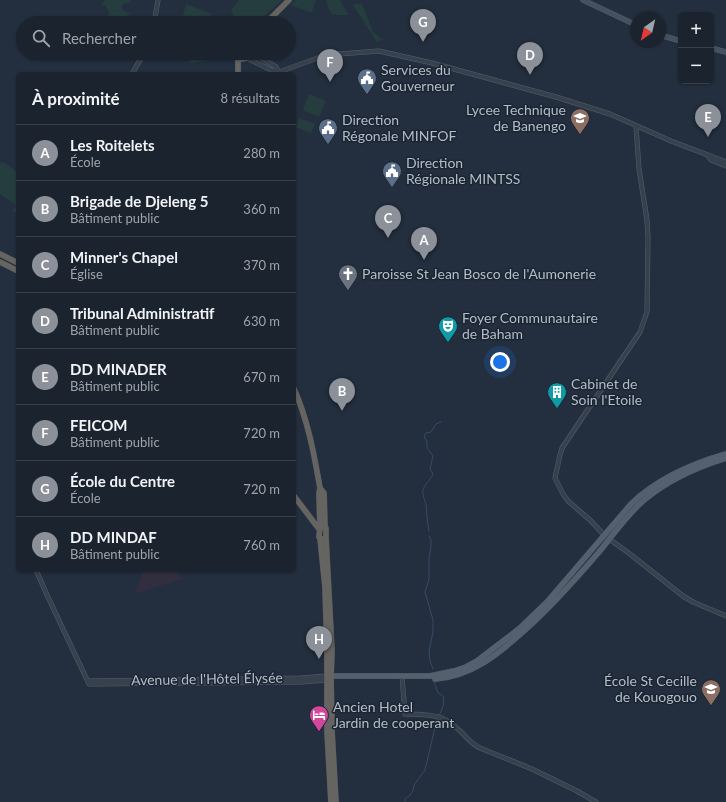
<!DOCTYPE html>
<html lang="fr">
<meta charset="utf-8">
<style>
body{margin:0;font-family:Lato,sans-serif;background:#272f3a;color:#f1f3f6}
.controls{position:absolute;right:12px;top:12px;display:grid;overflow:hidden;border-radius:6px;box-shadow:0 1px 3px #0004}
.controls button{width:36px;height:36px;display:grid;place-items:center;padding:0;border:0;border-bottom:1px solid #38404a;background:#1a232e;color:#f1f3f6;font:20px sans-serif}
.compass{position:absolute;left:630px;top:12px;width:36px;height:36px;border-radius:50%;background:#1a232e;box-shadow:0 1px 3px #0004;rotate:214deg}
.you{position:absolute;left:500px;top:362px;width:14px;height:14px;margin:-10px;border:3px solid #fff;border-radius:50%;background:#1a73e8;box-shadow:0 0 0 6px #1a73e833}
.badge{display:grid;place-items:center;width:26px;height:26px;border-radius:50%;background:#8c9099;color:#fff;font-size:13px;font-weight:700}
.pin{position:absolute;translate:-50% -33px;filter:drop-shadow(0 1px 2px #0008)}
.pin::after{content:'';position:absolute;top:21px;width:14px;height:12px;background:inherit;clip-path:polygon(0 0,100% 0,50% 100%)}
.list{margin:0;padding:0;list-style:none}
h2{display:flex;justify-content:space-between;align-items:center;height:52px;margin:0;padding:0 16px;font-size:17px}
h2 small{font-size:13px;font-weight:400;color:#9fa4aa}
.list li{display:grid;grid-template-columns:26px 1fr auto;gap:12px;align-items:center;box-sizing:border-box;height:56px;padding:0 16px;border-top:1px solid #38404a}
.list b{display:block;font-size:15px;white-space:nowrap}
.list p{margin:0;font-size:13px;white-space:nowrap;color:#9fa4aa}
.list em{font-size:13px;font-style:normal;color:#9fa4aa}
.icon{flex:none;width:22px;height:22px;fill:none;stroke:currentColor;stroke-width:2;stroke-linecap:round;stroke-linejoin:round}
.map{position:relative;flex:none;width:726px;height:802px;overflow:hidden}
.search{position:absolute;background:#1a232e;box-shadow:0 1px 3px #0004;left:16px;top:16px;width:280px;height:44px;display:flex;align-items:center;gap:10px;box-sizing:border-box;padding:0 14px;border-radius:22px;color:#9fa4aa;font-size:15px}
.panel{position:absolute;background:#1a232e;box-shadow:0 1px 3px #0004;left:16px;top:72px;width:280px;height:500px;border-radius:6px}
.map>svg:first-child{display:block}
.medical{fill:#312f3f}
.green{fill:#253d3f}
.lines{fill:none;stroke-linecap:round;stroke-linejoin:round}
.stream{stroke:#354b66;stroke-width:1}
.tertiary-casing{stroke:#555f6c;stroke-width:5}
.secondary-casing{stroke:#555f6c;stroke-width:5.5}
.primary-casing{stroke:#404a57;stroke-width:6}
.trunk-casing{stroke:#424c59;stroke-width:6}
.tertiary{stroke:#37414e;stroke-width:4}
.secondary{stroke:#455061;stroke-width:4.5}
.primary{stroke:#55606e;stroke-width:5.5}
.trunk{stroke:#656460;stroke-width:5.5}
.labels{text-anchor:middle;stroke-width:3;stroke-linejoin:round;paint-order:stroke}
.poi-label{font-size:14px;fill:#b3bcc9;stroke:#1c2633;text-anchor:start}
.street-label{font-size:14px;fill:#b3bcc9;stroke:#1c2633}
</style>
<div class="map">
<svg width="726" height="802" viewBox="0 0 726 802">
<rect width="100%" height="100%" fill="#232f3e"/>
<!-- medical -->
<path class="medical" d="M144 570H176L182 579 134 594Z"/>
<!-- green -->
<path class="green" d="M105 0H130L131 3 123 4 122 7 124 11 130 13 120 23 108 17 106 19 104 17 110 14 105 5 100 6Z
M239 0H282L257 23H236L231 10Z
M296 0H316L312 12H309L291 5Z
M326 0H340L349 15C333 15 330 17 326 0Z
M187 4 212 14 207 22 205 18 198 16 194 23H182L185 6Z
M356 4H362L373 32 383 40 382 41 380 39 378 42H377L353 5Z
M199 53H203L202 58 217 56V59L190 63V57L197 58Z
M309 94 326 101 319 117 303 110Z
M299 118 315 124 311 133 296 127Z
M0 162 5 163 18 173V214L12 211 16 205 0 194Z"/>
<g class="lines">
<!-- stream -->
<path class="stream" d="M429 531C427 522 427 514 426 505 425 501 422 494 423 490 424 485 431 480 433 474L430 469 433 456 427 448V442L424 436 426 433 431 432 436 424 441 422
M429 536 431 540V547L429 558V579L425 592 433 620V632L429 651 430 661 433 669
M434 682 438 693 443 696C445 704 442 709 439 716
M405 802V799L410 795 413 791 414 785 425 770 437 719"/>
<defs>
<path id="tertiary" d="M154 23 158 0
M253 53 276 67 279 72
M247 58 271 70 279 72 326 55 379 51 432 63 556 97 610 114 671 141 726 162
M132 74 144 53
M636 126 639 169 647 220 648 237 647 312 640 332 562 448 560 455 555 478 563 494 568 501 590 520 605 536 630 554 683 596 693 602 726 616
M708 156 711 160 726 166
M36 570 47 595 89 684 302 682 326 680
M402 676 405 714C428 715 442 713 459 730 466 736 471 744 480 748L532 769 577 791 596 802
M88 681 302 678 326 676"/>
<path id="secondary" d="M583 0 636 25
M660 35 681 41
M711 48 726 52"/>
<path id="primary" d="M328 676H430L454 671 466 667 477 661 520 628 547 602 631 504C657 479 691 464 726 454
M435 679C472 676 497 655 524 631 551 607 575 580 599 552 613 535 626 516 643 501 666 481 697 467 726 458"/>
<path id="trunk" d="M266 23 289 0
M234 53 236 57 241 59 247 58 250 53
M238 74V58
M0 254 18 263
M0 262 18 271
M294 389C308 420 314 454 320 488L324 493 325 527
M294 496 319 529
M320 527 319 493 320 488
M320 527 326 528V537L325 539H321L319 537Z
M320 538 325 587 327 651V731L331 802
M326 538 332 651 331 677 332 731 336 802"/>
</defs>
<!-- tertiary casing -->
<use href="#tertiary" class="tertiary-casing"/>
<!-- secondary casing -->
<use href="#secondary" class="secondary-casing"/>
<!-- primary casing -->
<use href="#primary" class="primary-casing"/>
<!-- trunk casing -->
<use href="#trunk" class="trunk-casing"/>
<!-- tertiary -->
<use href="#tertiary" class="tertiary"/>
<!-- secondary -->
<use href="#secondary" class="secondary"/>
<!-- primary -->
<use href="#primary" class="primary"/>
<!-- trunk -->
<use href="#trunk" class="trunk"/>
</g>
<!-- icons -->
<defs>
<symbol id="civic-pin" viewBox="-11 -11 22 30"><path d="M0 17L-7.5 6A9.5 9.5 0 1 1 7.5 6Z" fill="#5c6f8a" stroke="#1c2633"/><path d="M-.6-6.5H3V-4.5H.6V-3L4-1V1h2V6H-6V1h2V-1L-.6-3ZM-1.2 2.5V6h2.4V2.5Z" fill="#fff"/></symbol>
<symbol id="school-pin" viewBox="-11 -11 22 30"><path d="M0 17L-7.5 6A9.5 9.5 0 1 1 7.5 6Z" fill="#8d6e63" stroke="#1c2633"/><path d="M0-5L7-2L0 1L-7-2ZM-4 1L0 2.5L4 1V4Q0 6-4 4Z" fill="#fff"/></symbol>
<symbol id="church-pin" viewBox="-11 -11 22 30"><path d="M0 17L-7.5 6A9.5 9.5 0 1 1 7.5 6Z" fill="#6b7280" stroke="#1c2633"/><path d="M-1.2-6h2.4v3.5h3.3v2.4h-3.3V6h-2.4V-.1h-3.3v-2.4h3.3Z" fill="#fff"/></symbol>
<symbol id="theatre-pin" viewBox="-11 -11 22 30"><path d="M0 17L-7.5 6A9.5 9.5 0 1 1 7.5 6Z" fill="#0f9aa8" stroke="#1c2633"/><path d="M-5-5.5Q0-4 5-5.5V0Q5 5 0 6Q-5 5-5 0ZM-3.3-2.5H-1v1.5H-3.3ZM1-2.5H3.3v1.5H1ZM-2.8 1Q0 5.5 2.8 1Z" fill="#fff"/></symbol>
<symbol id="building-pin" viewBox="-11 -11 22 30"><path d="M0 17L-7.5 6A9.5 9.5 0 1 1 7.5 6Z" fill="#0f9aa8" stroke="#1c2633"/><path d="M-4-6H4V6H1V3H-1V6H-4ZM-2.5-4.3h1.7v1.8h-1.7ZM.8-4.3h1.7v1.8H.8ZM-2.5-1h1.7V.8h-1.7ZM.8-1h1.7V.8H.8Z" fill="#fff"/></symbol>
<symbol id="hotel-pin" viewBox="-11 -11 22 30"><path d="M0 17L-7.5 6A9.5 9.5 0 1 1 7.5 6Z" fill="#d1479c" stroke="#1c2633"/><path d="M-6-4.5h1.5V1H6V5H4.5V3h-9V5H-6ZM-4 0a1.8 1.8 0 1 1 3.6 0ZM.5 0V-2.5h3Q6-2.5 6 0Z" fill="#fff"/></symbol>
</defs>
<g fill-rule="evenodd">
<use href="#civic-pin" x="356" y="67" width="22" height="30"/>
<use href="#school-pin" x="569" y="107" width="22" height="30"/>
<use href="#civic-pin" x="317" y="117" width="22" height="30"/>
<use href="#civic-pin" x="381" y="160" width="22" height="30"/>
<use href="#church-pin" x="337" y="263" width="22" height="30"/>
<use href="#theatre-pin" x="437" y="315" width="22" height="30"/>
<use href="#building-pin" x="546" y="381" width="22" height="30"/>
<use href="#school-pin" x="700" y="678" width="22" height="30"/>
<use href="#hotel-pin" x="308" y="704" width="22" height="30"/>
</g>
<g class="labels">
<!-- poi labels -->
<g class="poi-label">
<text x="381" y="75">Services du<tspan x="381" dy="16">Gouverneur</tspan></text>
<text x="566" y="115" text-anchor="end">Lycee Technique<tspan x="566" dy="16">de Banengo</tspan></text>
<text x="342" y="125">Direction<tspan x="342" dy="16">Régonale MINFOF</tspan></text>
<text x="406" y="168">Direction<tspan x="406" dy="16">Régionale MINTSS</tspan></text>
<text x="362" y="279">Paroisse St Jean Bosco de l'Aumonerie</text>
<text x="462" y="323">Foyer Communautaire<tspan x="462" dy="16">de Baham</tspan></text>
<text x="571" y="389">Cabinet de<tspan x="571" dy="16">Soin l'Etoile</tspan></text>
<text x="697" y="686" text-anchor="end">École St Cecille<tspan x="697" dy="16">de Kouogouo</tspan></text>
<text x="333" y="712">Ancien Hotel<tspan x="333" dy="16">Jardin de cooperant</tspan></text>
</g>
<!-- street labels -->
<g class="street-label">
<text transform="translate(207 679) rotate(-1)" y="5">Avenue de l'Hôtel Élysée</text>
</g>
</g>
</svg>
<div class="controls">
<button>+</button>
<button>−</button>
</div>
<svg class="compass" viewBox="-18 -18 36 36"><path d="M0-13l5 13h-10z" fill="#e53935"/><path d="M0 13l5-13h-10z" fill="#9fa4aa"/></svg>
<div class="you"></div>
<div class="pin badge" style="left:424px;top:260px">A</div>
<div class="pin badge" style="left:342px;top:411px">B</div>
<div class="pin badge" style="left:388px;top:238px">C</div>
<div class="pin badge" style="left:530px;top:75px">D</div>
<div class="pin badge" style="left:708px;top:137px">E</div>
<div class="pin badge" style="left:330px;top:82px">F</div>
<div class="pin badge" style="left:423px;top:42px">G</div>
<div class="pin badge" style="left:319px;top:659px">H</div>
<div class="search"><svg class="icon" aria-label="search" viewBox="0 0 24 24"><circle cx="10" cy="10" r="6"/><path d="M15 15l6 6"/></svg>Rechercher</div>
<section class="panel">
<h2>À proximité<small>8 résultats</small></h2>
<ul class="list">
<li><span class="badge">A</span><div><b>Les Roitelets</b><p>École</p></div><em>280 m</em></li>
<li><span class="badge">B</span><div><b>Brigade de Djeleng 5</b><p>Bâtiment public</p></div><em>360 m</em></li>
<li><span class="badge">C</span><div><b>Minner's Chapel</b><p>Église</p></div><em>370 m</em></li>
<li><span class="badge">D</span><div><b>Tribunal Administratif</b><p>Bâtiment public</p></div><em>630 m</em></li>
<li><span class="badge">E</span><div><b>DD MINADER</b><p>Bâtiment public</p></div><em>670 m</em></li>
<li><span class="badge">F</span><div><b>FEICOM</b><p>Bâtiment public</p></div><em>720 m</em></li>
<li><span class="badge">G</span><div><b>École du Centre</b><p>École</p></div><em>720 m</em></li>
<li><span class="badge">H</span><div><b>DD MINDAF</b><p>Bâtiment public</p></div><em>760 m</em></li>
</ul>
</section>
</div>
